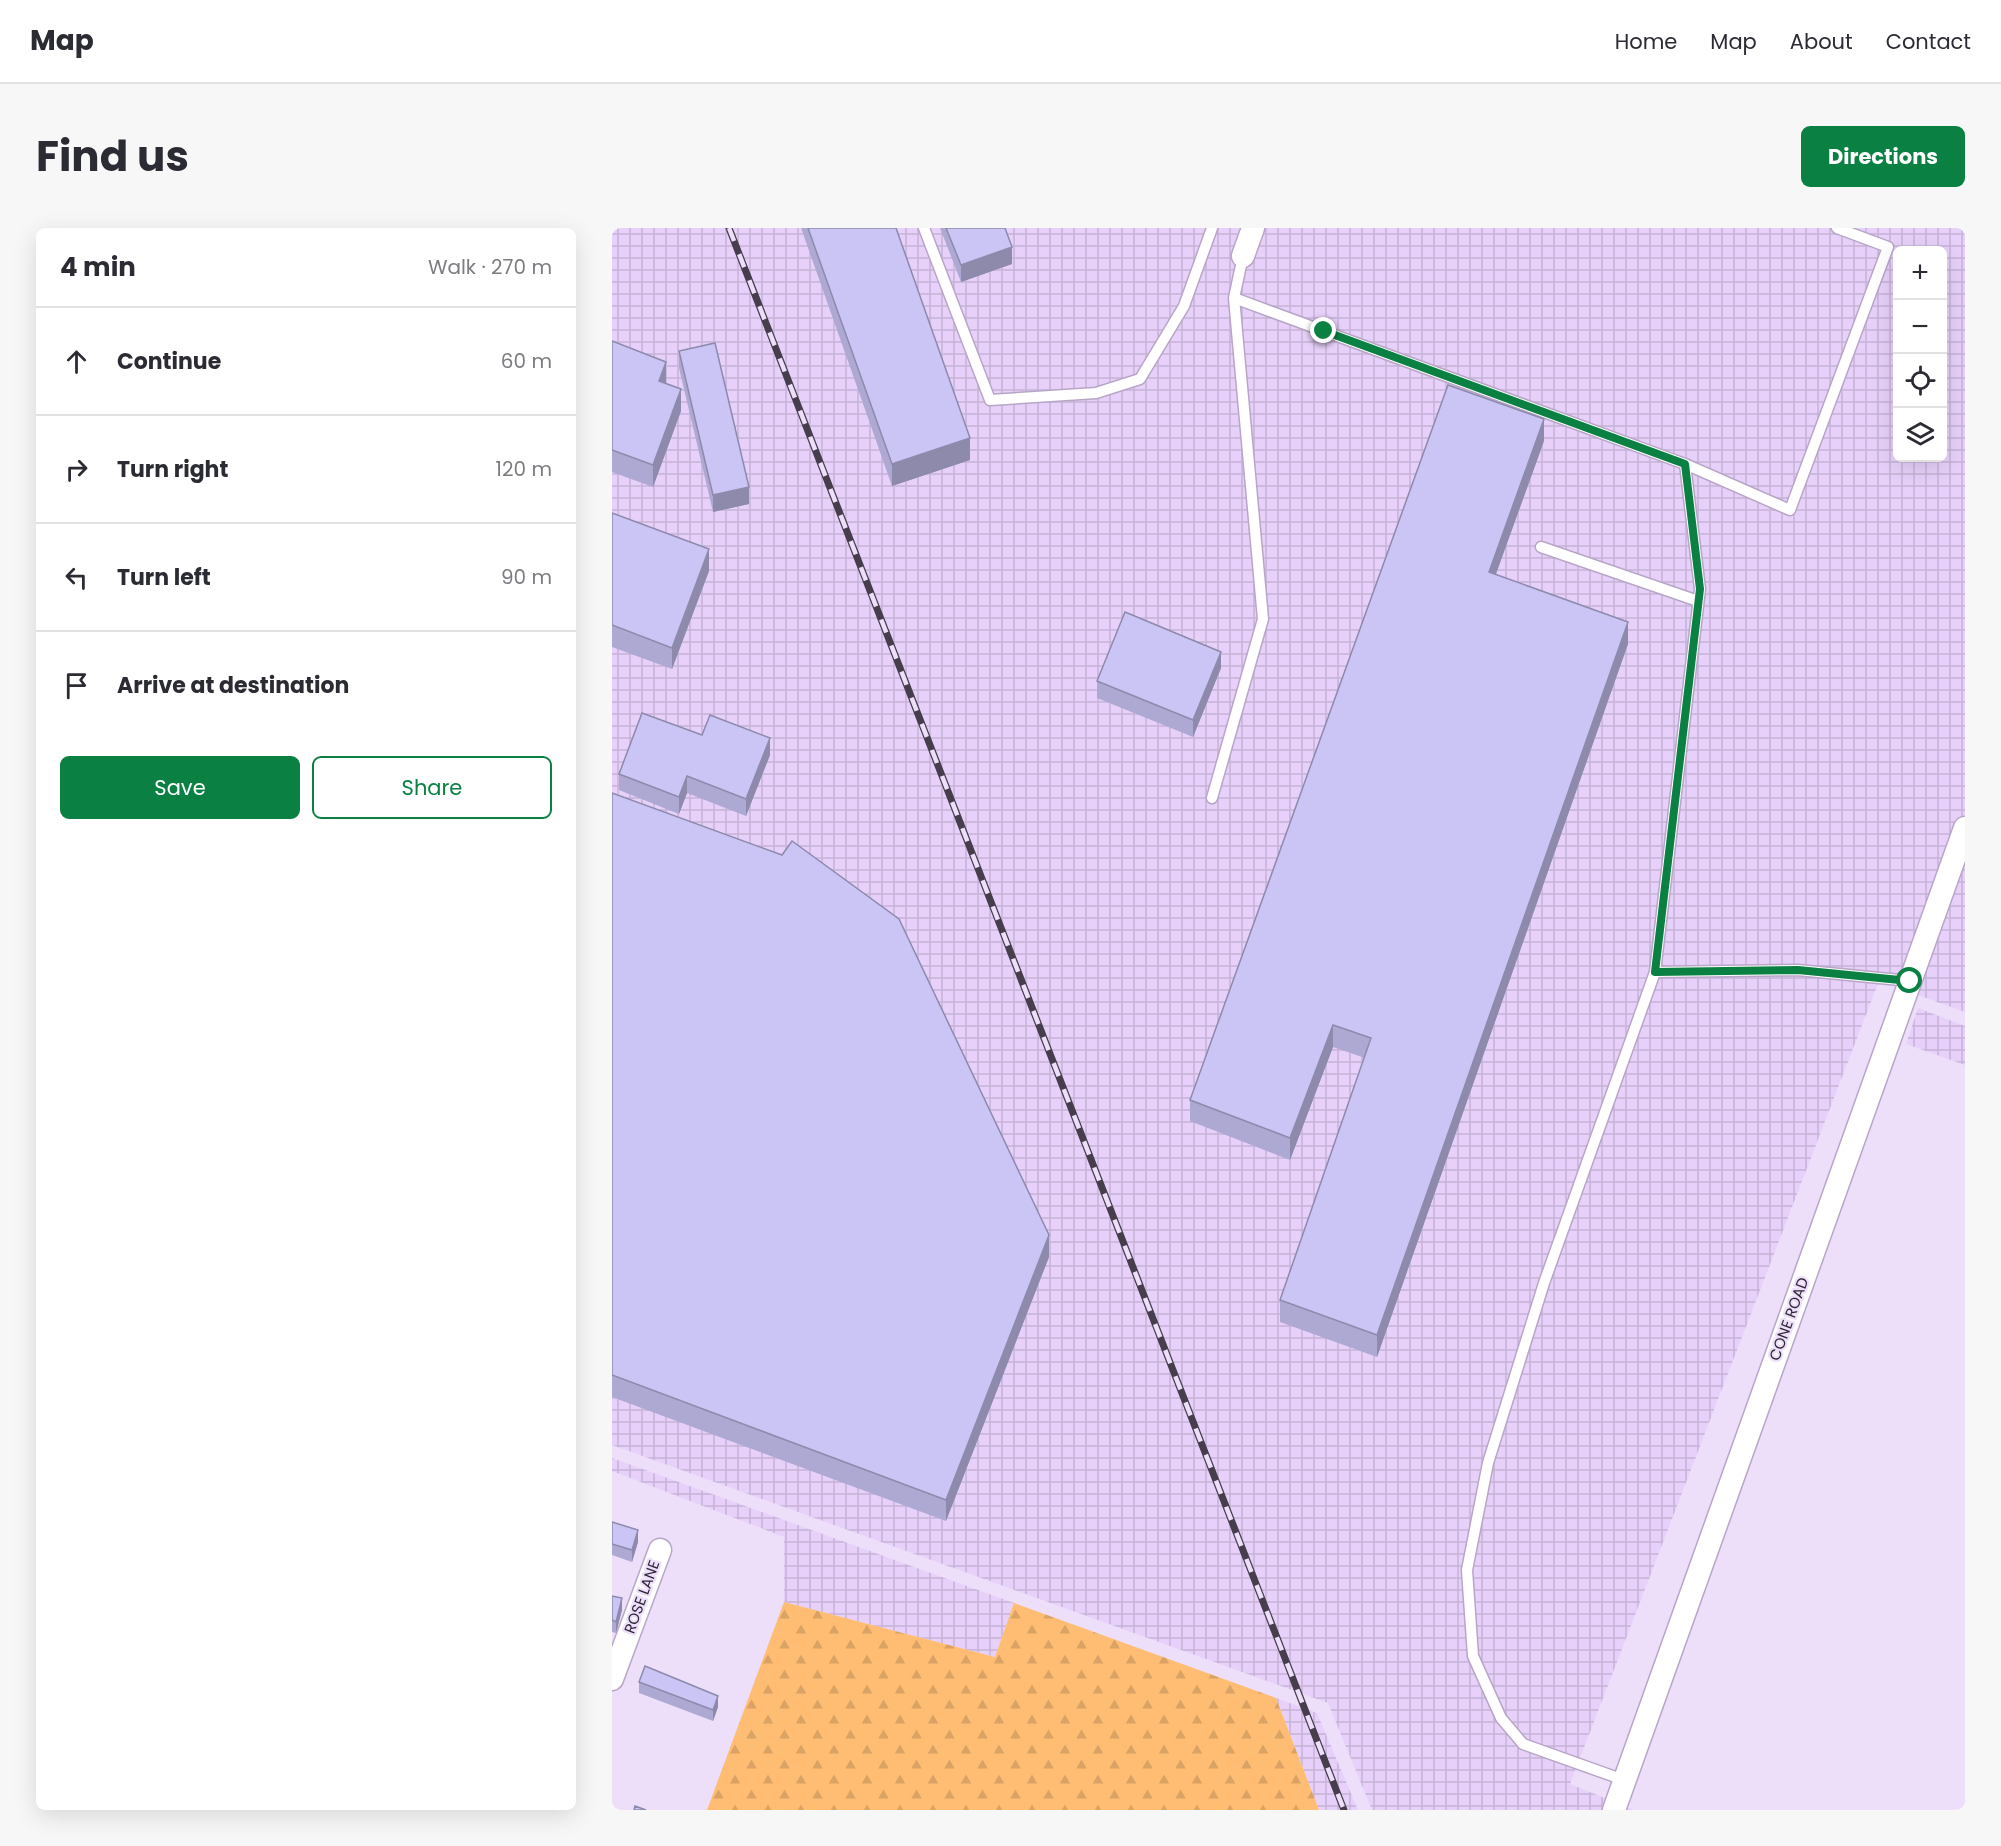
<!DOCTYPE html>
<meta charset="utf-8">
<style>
body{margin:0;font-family:Poppins,sans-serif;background:#f7f7f7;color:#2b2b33}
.controls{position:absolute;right:18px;top:18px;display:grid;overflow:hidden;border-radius:9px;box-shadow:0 6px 24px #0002}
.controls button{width:54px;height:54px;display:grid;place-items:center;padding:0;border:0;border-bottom:2px solid #e1e1e2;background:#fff;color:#2b2b33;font:30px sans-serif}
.stop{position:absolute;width:18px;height:18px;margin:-14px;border:4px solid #0b8043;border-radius:50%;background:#fff}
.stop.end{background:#0b8043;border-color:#fff;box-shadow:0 2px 6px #0008}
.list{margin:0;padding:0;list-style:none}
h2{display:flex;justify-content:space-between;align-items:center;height:78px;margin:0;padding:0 24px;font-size:26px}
h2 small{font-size:20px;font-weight:400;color:#7c7c81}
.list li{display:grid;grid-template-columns:39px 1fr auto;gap:18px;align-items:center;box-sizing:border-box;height:108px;padding:0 24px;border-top:2px solid #e1e1e2}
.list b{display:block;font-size:22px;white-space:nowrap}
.list em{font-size:20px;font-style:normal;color:#7c7c81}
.actions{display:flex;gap:12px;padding:18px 24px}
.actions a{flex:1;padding:14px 0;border:2px solid #0b8043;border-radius:9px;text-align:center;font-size:21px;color:#0b8043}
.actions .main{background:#0b8043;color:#fff}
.icon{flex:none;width:33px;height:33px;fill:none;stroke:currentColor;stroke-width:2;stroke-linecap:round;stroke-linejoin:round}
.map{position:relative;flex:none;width:1353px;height:1582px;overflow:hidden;border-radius:9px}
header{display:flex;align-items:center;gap:36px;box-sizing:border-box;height:84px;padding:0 30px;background:#fff;border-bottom:2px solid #e1e1e2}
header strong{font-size:28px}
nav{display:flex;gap:33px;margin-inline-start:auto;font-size:21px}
.intro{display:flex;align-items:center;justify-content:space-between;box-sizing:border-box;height:144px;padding:0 36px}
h1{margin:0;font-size:42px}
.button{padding:15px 27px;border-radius:9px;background:#0b8043;color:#fff;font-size:21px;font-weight:700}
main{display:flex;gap:36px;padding:0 36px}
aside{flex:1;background:#fff;border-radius:9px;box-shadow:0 6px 24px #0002}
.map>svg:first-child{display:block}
.industrial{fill:url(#industrial-grid);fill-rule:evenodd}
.forest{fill:url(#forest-firs)}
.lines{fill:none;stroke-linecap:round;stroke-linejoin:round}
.service-casing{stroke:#b8a6c7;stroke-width:13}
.minor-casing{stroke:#b8a6c7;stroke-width:25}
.service{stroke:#fff;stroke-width:10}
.minor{stroke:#fff;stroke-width:22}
.rail-casing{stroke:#463e4d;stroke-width:7}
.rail{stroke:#eddefa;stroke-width:4.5;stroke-dasharray:14;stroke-linecap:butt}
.wall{fill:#aea9d3}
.shaded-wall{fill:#8d8aac}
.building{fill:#cac5f5;stroke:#8d8aac;stroke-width:1.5}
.route{stroke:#0b8043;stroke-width:8}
.labels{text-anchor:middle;stroke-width:4.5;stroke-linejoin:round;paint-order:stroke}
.street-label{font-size:15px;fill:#2c2532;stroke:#eddefa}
</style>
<header>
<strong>Map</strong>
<nav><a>Home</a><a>Map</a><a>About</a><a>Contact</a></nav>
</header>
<div class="intro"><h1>Find us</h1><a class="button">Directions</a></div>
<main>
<aside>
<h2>4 min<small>Walk · 270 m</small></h2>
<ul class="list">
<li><svg class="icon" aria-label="ahead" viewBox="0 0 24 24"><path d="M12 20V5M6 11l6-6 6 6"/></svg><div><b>Continue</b></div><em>60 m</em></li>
<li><svg class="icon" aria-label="right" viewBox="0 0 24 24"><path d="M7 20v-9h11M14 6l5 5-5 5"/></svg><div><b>Turn right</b></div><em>120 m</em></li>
<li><svg class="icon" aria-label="left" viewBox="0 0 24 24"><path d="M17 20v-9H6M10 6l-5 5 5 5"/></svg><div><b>Turn left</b></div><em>90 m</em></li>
<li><svg class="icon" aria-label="arrive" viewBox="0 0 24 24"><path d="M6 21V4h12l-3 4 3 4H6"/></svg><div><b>Arrive at destination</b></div></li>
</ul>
<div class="actions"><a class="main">Save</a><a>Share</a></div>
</aside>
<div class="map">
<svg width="1353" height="1582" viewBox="0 0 1353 1582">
<defs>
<pattern id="industrial-grid" width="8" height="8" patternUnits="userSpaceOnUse" patternTransform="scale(1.5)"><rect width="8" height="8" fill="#e7d1fa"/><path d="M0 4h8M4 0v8" fill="none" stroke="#c6b3d7"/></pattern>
<pattern id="forest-firs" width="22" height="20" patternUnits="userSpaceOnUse" patternTransform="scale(1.5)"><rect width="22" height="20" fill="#febd72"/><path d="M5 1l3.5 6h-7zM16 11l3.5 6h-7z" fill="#daa263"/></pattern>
</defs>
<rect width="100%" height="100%" fill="#eddefa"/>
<!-- industrial -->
<path class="industrial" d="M0 0H1353V784L1267 753 958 1556 1022 1582H760L716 1475 0 1217ZM1286 22H1330V230H1286Z
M1306 780 1353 798V837L1294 816Z
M0 1230 402 1375 383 1429 172 1374V1309L0 1243Z
M664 1470 705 1485 746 1582H707Z"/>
<!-- forest -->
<path class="forest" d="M172 1374 383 1429 402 1375 664 1470 707 1582H95Z"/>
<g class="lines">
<defs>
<path id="service" d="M312 0 378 172 484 165 528 151 572 78 600 0
M622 70 1073 236 1178 282 1276 19 1225 0
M1073 236 1088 361 1043 744 1186 742 1298 753
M929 319 1086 373
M600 570 651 391 622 70 631 28
M1012 1552 911 1516 889 1490 861 1428 855 1342 876 1235 932 1055 1043 744"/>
<path id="minor" d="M631 28 641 0
M0 1451 48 1322
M1002 1582 1353 600"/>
</defs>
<!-- service casing -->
<use href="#service" class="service-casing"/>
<!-- minor casing -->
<use href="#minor" class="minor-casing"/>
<!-- service -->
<use href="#service" class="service"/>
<!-- minor -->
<use href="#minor" class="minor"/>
<defs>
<path id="rail" d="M117 0 732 1582"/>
</defs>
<!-- rail casing -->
<use href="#rail" class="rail-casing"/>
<!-- rail -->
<use href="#rail" class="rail"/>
</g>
<!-- wall -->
<path class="wall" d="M189 0H284L358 232 280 258Z
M328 0H393L400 36 349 54Z
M0 113 69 183 41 259 0 244Z
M67 123 137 276 101 284 67 140Z
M932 213 884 346 1016 416 765 1129 668 1094V1072L753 830 721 819 678 932 578 893V872Z
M0 285 97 343 60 441 0 419Z
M609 440 581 509 485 470V453Z
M90 507 158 527 134 588 75 565 67 586 7 562V546Z
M0 565 437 1029 334 1293 0 1169Z
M0 1294 26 1314 20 1334 0 1327Z
M0 1368 10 1382 4 1405 0 1404Z
M27 1454 106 1479 101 1493 27 1465Z"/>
<!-- shaded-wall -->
<path class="shaded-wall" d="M400 19V36L349 54V37Z
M54 134V155L47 153Z
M69 161V183L41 259V237Z
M932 191V213L877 365V344Z
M358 210V232L280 258V236Z
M137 259V276L101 284V267Z
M97 321V343L60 441V420Z
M1016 394V416L765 1129V1107Z
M609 424V440L581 509V492Z
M158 510V527L134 588V571Z
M75 548V565L67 586V569Z
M721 797V819L678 932V910Z
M437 1007V1029L334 1293V1272Z
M26 1302V1314L20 1334V1322Z
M10 1370V1382L4 1405V1394Z
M106 1468V1479L101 1493V1482Z"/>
<!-- building -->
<path class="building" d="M196 0H284L358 210 280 236Z
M334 0H393L400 19 349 37Z
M0 113 54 134 47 153 69 161 41 237 0 222Z
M103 115 137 259 101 267 67 123Z
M836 157 932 191 877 344 1016 394 765 1107 668 1072 759 810 721 797 678 910 578 872Z
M0 285 97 321 60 420 0 397Z
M513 384 609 424 581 492 485 453Z
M30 485 90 507 98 487 158 510 134 571 75 548 67 569 7 546Z
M0 565 170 627 180 613 287 691 437 1007 334 1272 0 1147Z
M0 1294 26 1302 20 1322 0 1316Z
M0 1368 10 1370 4 1394 0 1392Z
M33 1438 106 1468 101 1482 27 1454Z
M23 1578 34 1582H22Z"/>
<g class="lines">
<!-- route -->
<path class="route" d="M712 103 1073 236 1088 361 1043 744 1186 742 1298 753"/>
</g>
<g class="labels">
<!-- street labels -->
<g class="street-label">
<text transform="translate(1177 1091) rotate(-70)" y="5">CONE ROAD</text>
<text transform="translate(30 1369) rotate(-70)" y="5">ROSE LANE</text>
</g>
</g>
</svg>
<div class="controls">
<button>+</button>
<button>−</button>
<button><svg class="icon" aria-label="locate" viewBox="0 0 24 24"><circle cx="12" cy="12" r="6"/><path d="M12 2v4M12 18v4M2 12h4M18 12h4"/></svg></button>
<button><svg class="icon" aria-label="layers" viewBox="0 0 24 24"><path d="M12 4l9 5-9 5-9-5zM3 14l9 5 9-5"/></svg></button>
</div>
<div class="stop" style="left:1298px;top:753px"></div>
<div class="stop end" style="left:712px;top:103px"></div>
</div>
</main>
